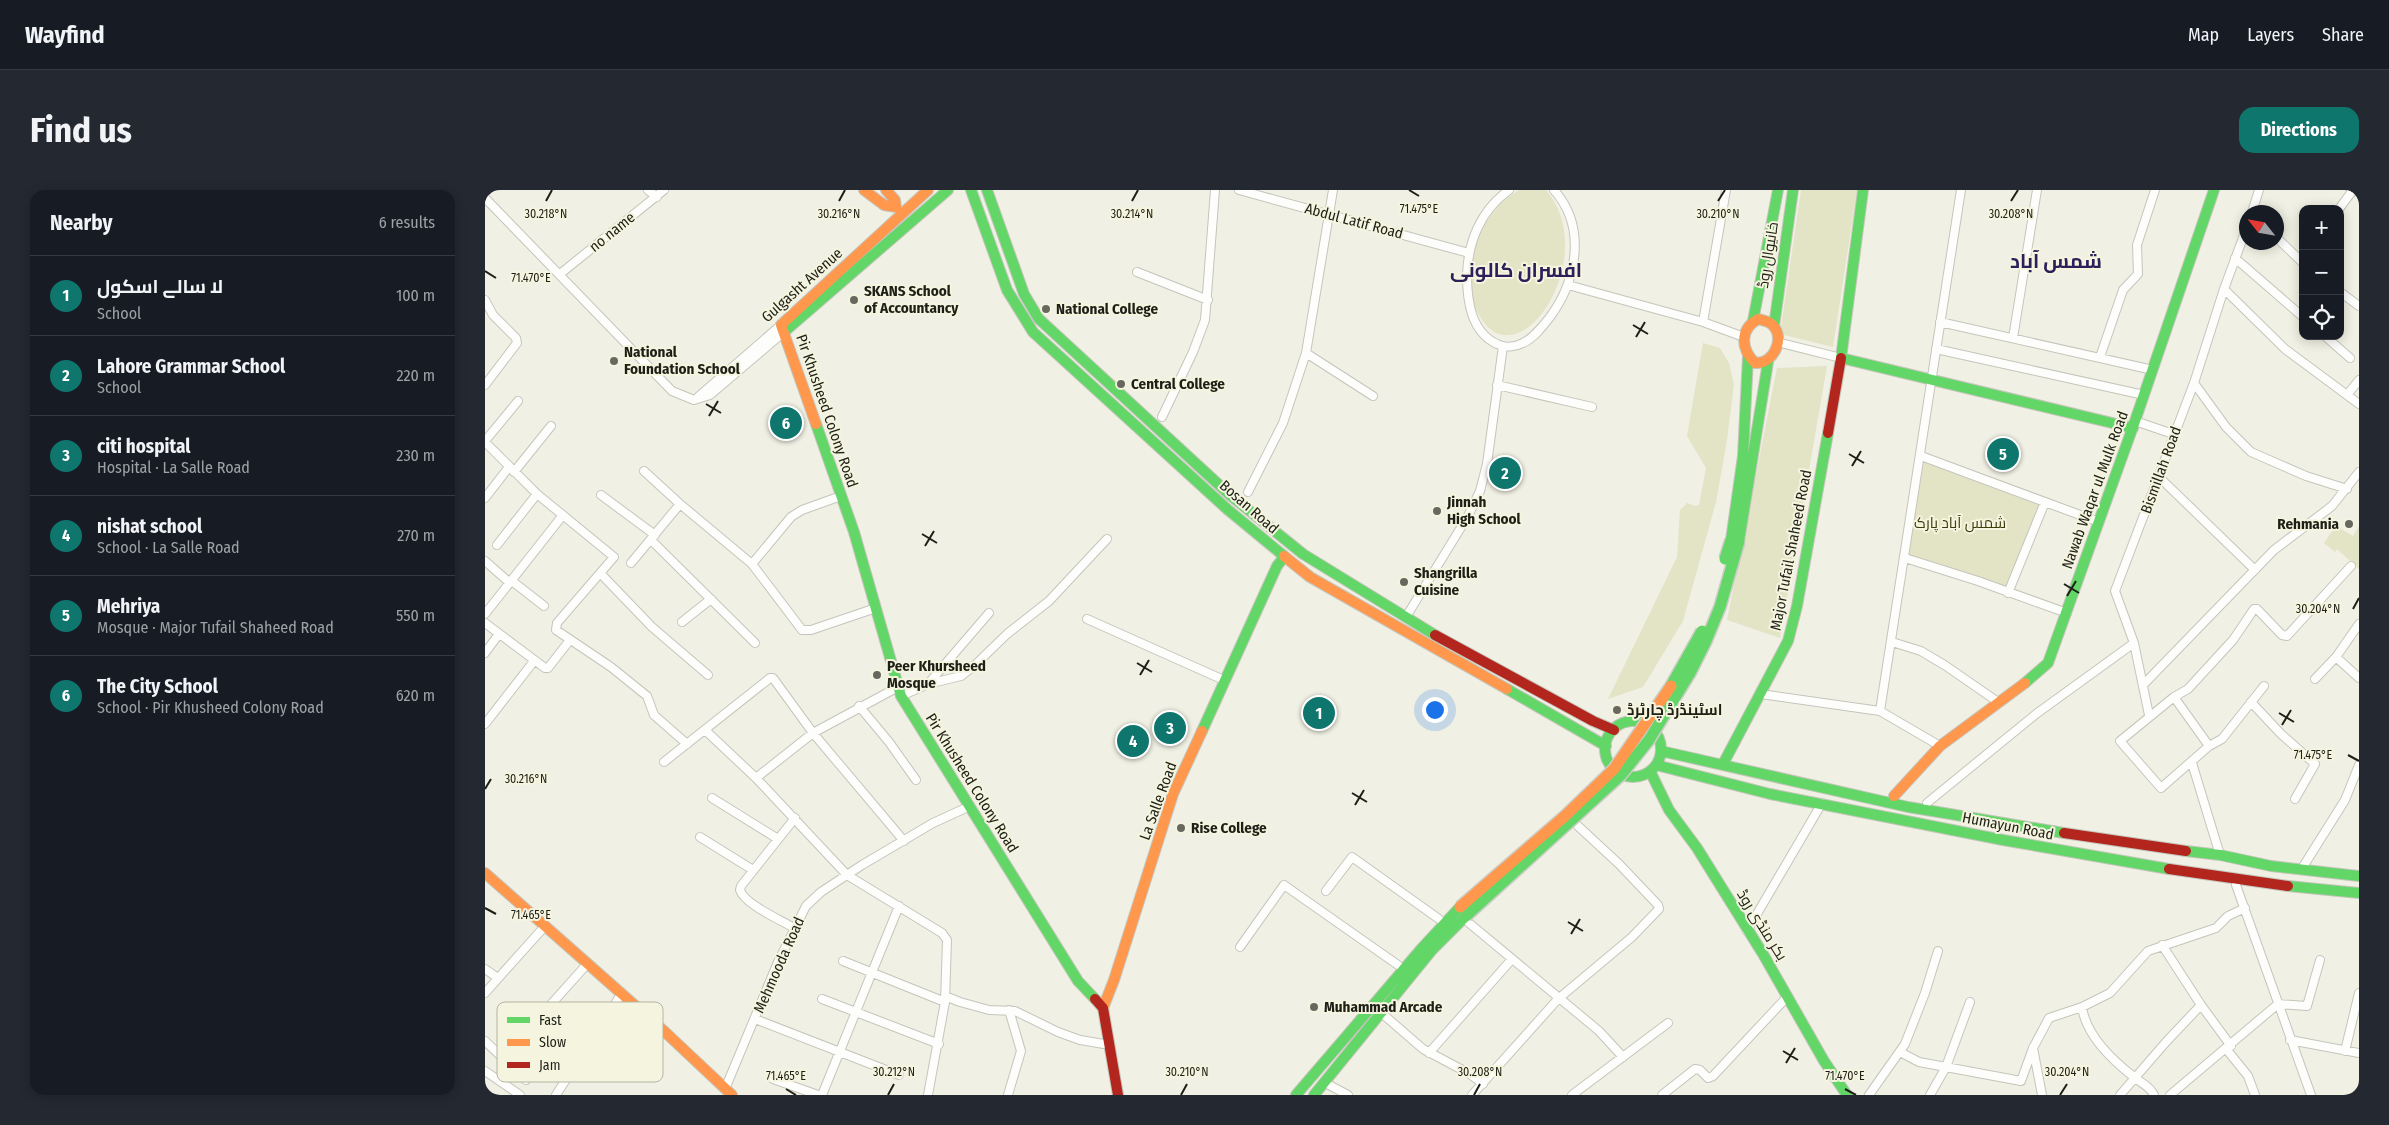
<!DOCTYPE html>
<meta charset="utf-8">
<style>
body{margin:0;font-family:"Fira Sans Condensed",Cairo,sans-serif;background:#242831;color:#f1f3f6}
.controls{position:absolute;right:15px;top:15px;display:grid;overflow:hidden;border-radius:10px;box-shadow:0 2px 12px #0003}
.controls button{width:45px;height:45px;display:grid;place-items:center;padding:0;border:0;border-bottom:1px solid #363941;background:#171b24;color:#f1f3f6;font:25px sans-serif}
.compass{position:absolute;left:1754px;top:15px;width:45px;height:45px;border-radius:50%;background:#171b24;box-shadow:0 2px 12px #0003;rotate:301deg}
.you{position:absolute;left:949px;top:519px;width:18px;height:18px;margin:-12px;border:4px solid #fff;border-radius:50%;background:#1a73e8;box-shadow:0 0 0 8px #1a73e833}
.badge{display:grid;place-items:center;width:32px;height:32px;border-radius:50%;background:#0f766e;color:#fff;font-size:16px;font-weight:700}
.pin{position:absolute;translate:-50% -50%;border:2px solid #fff;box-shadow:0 1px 5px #0006}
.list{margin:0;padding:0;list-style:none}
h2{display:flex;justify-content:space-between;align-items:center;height:65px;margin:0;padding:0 20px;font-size:21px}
h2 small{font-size:16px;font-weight:400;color:#9ea1a6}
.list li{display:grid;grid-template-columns:32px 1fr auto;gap:15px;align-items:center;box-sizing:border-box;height:80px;padding:0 20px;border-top:1px solid #363941}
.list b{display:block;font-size:19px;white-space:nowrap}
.list p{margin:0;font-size:16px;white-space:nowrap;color:#9ea1a6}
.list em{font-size:16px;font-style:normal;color:#9ea1a6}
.icon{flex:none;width:28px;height:28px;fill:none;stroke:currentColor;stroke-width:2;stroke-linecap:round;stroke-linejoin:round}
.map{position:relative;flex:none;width:1874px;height:905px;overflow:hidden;border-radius:15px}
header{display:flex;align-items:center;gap:30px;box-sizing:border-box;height:70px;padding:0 25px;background:#171b24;border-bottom:1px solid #363941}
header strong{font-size:24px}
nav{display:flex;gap:28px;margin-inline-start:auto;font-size:18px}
.intro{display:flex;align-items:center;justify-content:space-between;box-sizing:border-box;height:120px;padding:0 30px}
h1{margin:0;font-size:35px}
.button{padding:12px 22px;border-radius:15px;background:#0f766e;color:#fff;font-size:18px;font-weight:700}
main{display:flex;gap:30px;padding:0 30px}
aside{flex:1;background:#171b24;border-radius:15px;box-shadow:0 2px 12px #0003}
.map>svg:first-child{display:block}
.green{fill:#e3e3c6}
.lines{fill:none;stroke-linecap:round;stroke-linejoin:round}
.street-casing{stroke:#c5c5bc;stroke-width:10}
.fast-casing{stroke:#c5c5bc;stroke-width:12}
.slow-casing{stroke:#c5c5bc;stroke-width:12}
.jam-casing{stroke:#c5c5bc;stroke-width:12}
.street{stroke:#fdfdfb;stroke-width:8}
.fast{stroke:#63d668;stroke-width:10}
.slow{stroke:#ff974d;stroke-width:10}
.jam{stroke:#b3261e;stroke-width:10}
.fast-bridge-casing{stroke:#cccdc7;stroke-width:14;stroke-linecap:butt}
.slow-bridge-casing{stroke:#cccdc7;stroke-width:14;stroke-linecap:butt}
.fast-bridge{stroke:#63d668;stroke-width:11}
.slow-bridge{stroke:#ff974d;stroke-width:11}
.ticks{fill:none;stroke:#1e1f17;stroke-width:2}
.poi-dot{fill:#68685f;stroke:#f5f5df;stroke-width:2}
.labels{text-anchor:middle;stroke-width:4;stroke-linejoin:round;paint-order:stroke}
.street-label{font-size:15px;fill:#1e1f17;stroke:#f5f5df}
.poi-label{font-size:15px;font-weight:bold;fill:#1e1f17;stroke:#f5f5df;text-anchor:start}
.park-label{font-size:15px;fill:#3d3c0d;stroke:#f5f5df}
.district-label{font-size:20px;font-weight:bold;fill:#2b205b;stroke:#f5f5df}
.key{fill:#f5f5df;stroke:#b4b5a3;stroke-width:1}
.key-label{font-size:14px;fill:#1e1f17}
.ticks-label{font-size:12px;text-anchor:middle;fill:#1e1f17;stroke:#f5f5df;stroke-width:4;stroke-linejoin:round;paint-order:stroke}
</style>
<header>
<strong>Wayfind</strong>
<nav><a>Map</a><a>Layers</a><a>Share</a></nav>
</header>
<div class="intro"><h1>Find us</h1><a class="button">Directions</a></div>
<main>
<aside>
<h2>Nearby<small>6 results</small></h2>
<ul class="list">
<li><span class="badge">1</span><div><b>لا سالے اسکول</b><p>School</p></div><em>100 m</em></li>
<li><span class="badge">2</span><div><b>Lahore Grammar School</b><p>School</p></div><em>220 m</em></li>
<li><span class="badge">3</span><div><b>citi hospital</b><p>Hospital · La Salle Road</p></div><em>230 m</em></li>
<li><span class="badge">4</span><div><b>nishat school</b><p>School · La Salle Road</p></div><em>270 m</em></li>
<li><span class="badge">5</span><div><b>Mehriya</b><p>Mosque · Major Tufail Shaheed Road</p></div><em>550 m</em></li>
<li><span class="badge">6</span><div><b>The City School</b><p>School · Pir Khusheed Colony Road</p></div><em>620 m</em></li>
</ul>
</aside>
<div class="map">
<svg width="1874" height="905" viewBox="0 0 1874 905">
<rect width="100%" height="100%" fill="#f0f0e4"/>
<!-- green -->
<path class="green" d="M1035 0H1061C1118 67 1033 195 994 125 985 109 984 88 987 70 991 43 1010 12 1035 0Z
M1316 0H1372L1348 157 1295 144Z
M1218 153 1235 158 1244 173 1249 194 1242 250 1231 312 1198 431 1158 497 1123 509 1192 367 1195 320 1202 313 1210 316 1214 315 1221 278 1202 246Z
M1342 176 1295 448 1242 430 1292 178Z
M1437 268 1557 313 1522 400 1422 367Z
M1851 336 1868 346 1874 336V379L1852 359 1850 362 1839 353Z"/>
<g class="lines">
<defs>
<path id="street" d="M163 0 172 7
M754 0 984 63
M1024 0C996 20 983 51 982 85 982 111 986 142 1012 154 1020 158 1030 157 1038 153 1049 148 1058 136 1065 127 1092 90 1102 37 1069 0
M0 8 187 201 209 210 225 205 299 142
M1854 19 1868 0
M1767 22 1774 0
M1792 48 1818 73
M1750 68 1818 127
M652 82 723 110
M75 84 179 0
M1083 95 1218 132 1259 147
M1739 99 1800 159 1862 205
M1855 102 1874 116
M0 110 8 125 31 148 32 153 0 195
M1218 132 1241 0
M1455 132 1668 180
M1840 146 1865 168
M1528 148 1552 0
M1292 152 1356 168
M1451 159 1659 205
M821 163 888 206
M1615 167 1638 100 1653 84 1652 55 1670 0
M1874 190 1862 205 1874 214
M1709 193 1741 237 1766 262 1821 286 1862 299
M1012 195 1107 217
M213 207 296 135
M677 227 708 162 720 130 730 0
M1650 231 1688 244
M0 251 33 211
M0 252 52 304 129 367 72 433 71 440 126 477 162 506 169 525 202 554
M1436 266 1614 332
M159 281 195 314 267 374 317 440H326L391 418
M29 282 66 236
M1673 286 1770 380
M763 302 798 233 821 163 848 0
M116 305 170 345
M0 308 24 277
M166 350 270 453
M12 355 52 304
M1420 368 1493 391 1582 423
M0 371 25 393
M146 373 195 314
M267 374 306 327 317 320 356 306
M116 384 167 437 223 485
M27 391 59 416
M1523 403 1560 312
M0 424 78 325
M921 427 983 326 995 301 1002 274 1018 156
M602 429 741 491
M197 432 226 409
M0 433 60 478H63L85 450
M1407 452 1436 461 1461 476 1513 512
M0 463 14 444
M1851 467 1874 488
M1830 489 1851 467 1874 434
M443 494 476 486 490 475 522 444 564 411 622 349
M1658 495 1789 360 1847 316 1874 282
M1276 504 1395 521 1455 556
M416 506 443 494 504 423
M1689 507 1703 499 1748 450 1769 419H1772L1797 445 1802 446 1866 376
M1689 507 1724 556 1676 598 1635 551Z
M1766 512 1796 544 1830 574 1810 609
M374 516 404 552 431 590
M1395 521 1476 0
M1664 525 1649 453 1630 401 1709 193 1739 99 1762 37
M0 534 49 471
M220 540 271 588 362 685 457 743 462 750 460 812 443 905
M1724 556 1737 549 1779 496
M179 572 285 488H288L328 543 419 651
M1707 573 1735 665
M271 588 328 543 413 497
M227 608 293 649
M1442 613 1551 524 1649 453
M215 647 268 680
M1816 680 1860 610 1874 575
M1751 695 1826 905
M841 701 867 667 954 729
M984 733 1114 841 1138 867
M309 738C296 730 259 714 255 700L256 696 310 628
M1262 741 1337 613
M1677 755 1716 815 1746 856
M755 757 799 695 913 775
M358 771 460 812
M0 779 13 788
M0 803 60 736
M460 806 475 812 504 820 530 821 573 842 595 850 619 854
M337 809 454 854
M1597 817C1601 845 1627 870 1649 887 1657 894 1664 895 1669 905
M900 826 938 859 985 884 998 894
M270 829 414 885
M1805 850 1874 863
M0 851 41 890
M1548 858 1557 905
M1742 860 1763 886 1770 905
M1860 861 1874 803
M1415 862 1434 872 1536 891 1548 858 1564 828 1597 817 1625 803 1663 761 1731 738 1743 726 1760 718
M944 863 1027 769
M18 868 103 773
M0 881 35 905
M288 889 333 905
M844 895 863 905
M240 899 293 772 321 716 336 702 377 675 448 633 483 617
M71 905 137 803
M337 905 414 716
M523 905 536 861 524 820
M987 905 1073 809 1147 747 1174 719 1173 715 1134 674 1093 636
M1087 905 1183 833
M1177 905 1210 879 1215 880 1223 888 1228 886 1302 807
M1384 905 1420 854 1440 803 1453 761
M1445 905 1461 877 1485 812
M1635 905 1681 852 1716 815
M1685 905 1793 814 1822 816 1835 770"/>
<path id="fast" d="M486 0 522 100 548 142 742 319 799 366
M502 0 539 104 554 129 745 305 818 364 950 445
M1378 0 1356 168 1648 238
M1268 131 1293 0
M1289 136 1308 0
M299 142 463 0
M331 234 369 342 416 506 593 791 610 809
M1246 350 1258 266 1263 167
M1254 351 1283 172
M1540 493 1563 473 1650 231 1729 0
M1022 499 1121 556
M1120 559a28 28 0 1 1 56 0a28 28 0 1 1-56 0Z
M717 541 792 376 799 367
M1176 561 1423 617 1579 643
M1238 574 1303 451 1312 416 1343 243
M1171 575 1285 604 1518 650 1684 679
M1165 581 1184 620 1212 658 1278 764 1339 871 1362 905
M1701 661 1735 665 1786 676 1874 686
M1803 696 1874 703
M811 905 937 758 975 717
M829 905 947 760 981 726"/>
<path id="slow" d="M379 0 399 15 411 17 410 10 401 0
M1273 129C1276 130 1282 131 1285 133 1302 144 1290 175 1270 173 1256 159 1254 140 1273 129Z
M331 234 296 135 443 0
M799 366 825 387 1022 499
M1409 606 1455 556 1540 493
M0 683 180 842 247 905
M618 818 629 790 688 604 717 541"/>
<path id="jam" d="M1343 243 1356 168
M950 445 1108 531 1129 540
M1579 643 1701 661
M1684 679 1803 696
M610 809 618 818 633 905"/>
</defs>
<!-- street casing -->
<use href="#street" class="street-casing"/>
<!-- fast casing -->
<use href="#fast" class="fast-casing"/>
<!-- slow casing -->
<use href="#slow" class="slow-casing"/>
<!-- jam casing -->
<use href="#jam" class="jam-casing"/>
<!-- street -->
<use href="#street" class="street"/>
<!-- fast -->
<use href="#fast" class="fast"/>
<!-- slow -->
<use href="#slow" class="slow"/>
<!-- jam -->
<use href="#jam" class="jam"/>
<defs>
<path id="fast-bridge" d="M1240 369 1246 350
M1186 496 1217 441
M981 726 1136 585 1164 550 1205 483 1221 451 1235 417 1254 351"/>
<path id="slow-bridge" d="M975 717 1080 626 1129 579 1186 496"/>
</defs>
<!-- fast-bridge casing -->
<use href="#fast-bridge" class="fast-bridge-casing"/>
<!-- slow-bridge casing -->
<use href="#slow-bridge" class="slow-bridge-casing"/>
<!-- fast-bridge -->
<use href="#fast-bridge" class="fast-bridge"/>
<!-- slow-bridge -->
<use href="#slow-bridge" class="slow-bridge"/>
</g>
<!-- ticks -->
<path class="ticks" d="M924 0 934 6M61 11 67 0M354 11 360 0M647 11 653 0M1233 11 1240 0M1526 11 1533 0M0 81 11 88M1148 135 1163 144M1151 147 1160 132M221 214 236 223M224 226 233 211M1364 264 1379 273M1367 276 1376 261M437 344 452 353M440 356 449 341M1579 394 1594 403M1582 406 1591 391M1868 419 1874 408M652 473 667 482M655 485 664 470M1794 523 1809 532M1797 535 1806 520M1863 565 1874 571M0 599 6 589M867 603 882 612M870 615 879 600M0 718 11 724M1083 732 1098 741M1086 744 1095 729M1298 861 1313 870M1301 873 1310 858M301 899 311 905M1360 899 1371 905M403 905 409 894M696 905 702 894M989 905 995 894M1575 905 1582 894"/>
<!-- markers -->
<g class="poi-dot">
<circle cx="369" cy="110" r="5"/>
<circle cx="561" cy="119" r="5"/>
<circle cx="129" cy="171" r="5"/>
<circle cx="636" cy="194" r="5"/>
<circle cx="952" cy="321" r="5"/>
<circle cx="1864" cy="334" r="5"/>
<circle cx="919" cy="392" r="5"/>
<circle cx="392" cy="485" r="5"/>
<circle cx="1132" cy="520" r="5"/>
<circle cx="696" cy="638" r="5"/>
<circle cx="829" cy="817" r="5"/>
</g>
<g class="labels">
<!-- street labels -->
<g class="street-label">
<text transform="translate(869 31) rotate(15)" y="5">Abdul Latif Road</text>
<text transform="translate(127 42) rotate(-39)" y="5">no name</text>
<text transform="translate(1283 65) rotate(-81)" y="5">خانیوال روڈ</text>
<text transform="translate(317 95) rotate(-42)" y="5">Gulgasht Avenue</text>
<text transform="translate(342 221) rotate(71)" y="5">Pir Khusheed Colony Road</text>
<text transform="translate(1676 280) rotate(-70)" y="5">Bismillah Road</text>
<text transform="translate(1610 300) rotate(-70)" y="5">Nawab Waqar ul Mulk Road</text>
<text transform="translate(764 317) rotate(41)" y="5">Bosan Road</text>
<text transform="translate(1306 360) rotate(-79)" y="5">Major Tufail Shaheed Road</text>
<text transform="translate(487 593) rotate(58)" y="5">Pir Khusheed Colony Road</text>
<text transform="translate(673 611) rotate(-70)" y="5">La Salle Road</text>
<text transform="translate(1523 636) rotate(11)" y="5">Humayun Road</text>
<text transform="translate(1277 735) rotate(58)" y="5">بکر منڈی روڈ</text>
<text transform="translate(294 775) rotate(-66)" y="5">Mehmooda Road</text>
</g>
<!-- poi labels -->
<g class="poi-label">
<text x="379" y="106">SKANS School<tspan x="379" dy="17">of Accountancy</tspan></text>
<text x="571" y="124">National College</text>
<text x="139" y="167">National<tspan x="139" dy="17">Foundation School</tspan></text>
<text x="646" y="199">Central College</text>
<text x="962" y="317">Jinnah<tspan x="962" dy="17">High School</tspan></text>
<text x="1854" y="339" text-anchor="end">Rehmania</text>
<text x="929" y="388">Shangrilla<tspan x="929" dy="17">Cuisine</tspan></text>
<text x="402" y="481">Peer Khursheed<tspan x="402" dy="17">Mosque</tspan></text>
<text x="1142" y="525">اسٹینڈرڈ چارٹرڈ</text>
<text x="706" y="643">Rise College</text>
<text x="839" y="822">Muhammad Arcade</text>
</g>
<!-- park labels -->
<g class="park-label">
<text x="1475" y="338">شمس آباد پارک</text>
</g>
<!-- district labels -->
<g class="district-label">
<text x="1571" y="78">شمس آباد</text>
<text x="1031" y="87">افسران کالونی</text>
</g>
</g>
<!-- legend -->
<rect x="12" y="812" width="166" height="80" rx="8" class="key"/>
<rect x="22" y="827" width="23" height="6" fill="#63d668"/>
<rect x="22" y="849" width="23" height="7" fill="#ff974d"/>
<rect x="22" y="872" width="23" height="6" fill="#b3261e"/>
<g class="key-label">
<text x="54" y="835">Fast</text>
<text x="54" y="857">Slow</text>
<text x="54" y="880">Jam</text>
</g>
<g class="ticks-label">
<text x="934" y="23">71.475°E</text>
<text x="1233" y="28">30.210°N</text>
<text x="61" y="28">30.218°N</text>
<text x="354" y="28">30.216°N</text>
<text x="647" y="28">30.214°N</text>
<text x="1526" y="28">30.208°N</text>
<text x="46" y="92">71.470°E</text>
<text x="1833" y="423">30.204°N</text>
<text x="1828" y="569">71.475°E</text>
<text x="41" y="593">30.216°N</text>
<text x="46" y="729">71.465°E</text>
<text x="409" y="886">30.212°N</text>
<text x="702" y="886">30.210°N</text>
<text x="995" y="886">30.208°N</text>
<text x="1582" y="886">30.204°N</text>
<text x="301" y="890">71.465°E</text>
<text x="1360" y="890">71.470°E</text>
</g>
</svg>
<div class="controls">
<button>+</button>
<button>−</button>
<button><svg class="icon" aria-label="locate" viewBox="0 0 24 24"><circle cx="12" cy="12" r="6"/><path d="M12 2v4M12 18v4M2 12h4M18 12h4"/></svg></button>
</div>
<svg class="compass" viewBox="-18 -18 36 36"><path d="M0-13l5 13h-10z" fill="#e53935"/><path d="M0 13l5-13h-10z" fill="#9ea1a6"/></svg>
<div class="you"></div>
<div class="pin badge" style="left:834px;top:523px">1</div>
<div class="pin badge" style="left:1020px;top:283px">2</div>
<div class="pin badge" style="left:685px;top:538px">3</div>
<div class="pin badge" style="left:648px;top:551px">4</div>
<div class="pin badge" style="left:1518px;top:264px">5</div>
<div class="pin badge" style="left:301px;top:233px">6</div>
</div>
</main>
